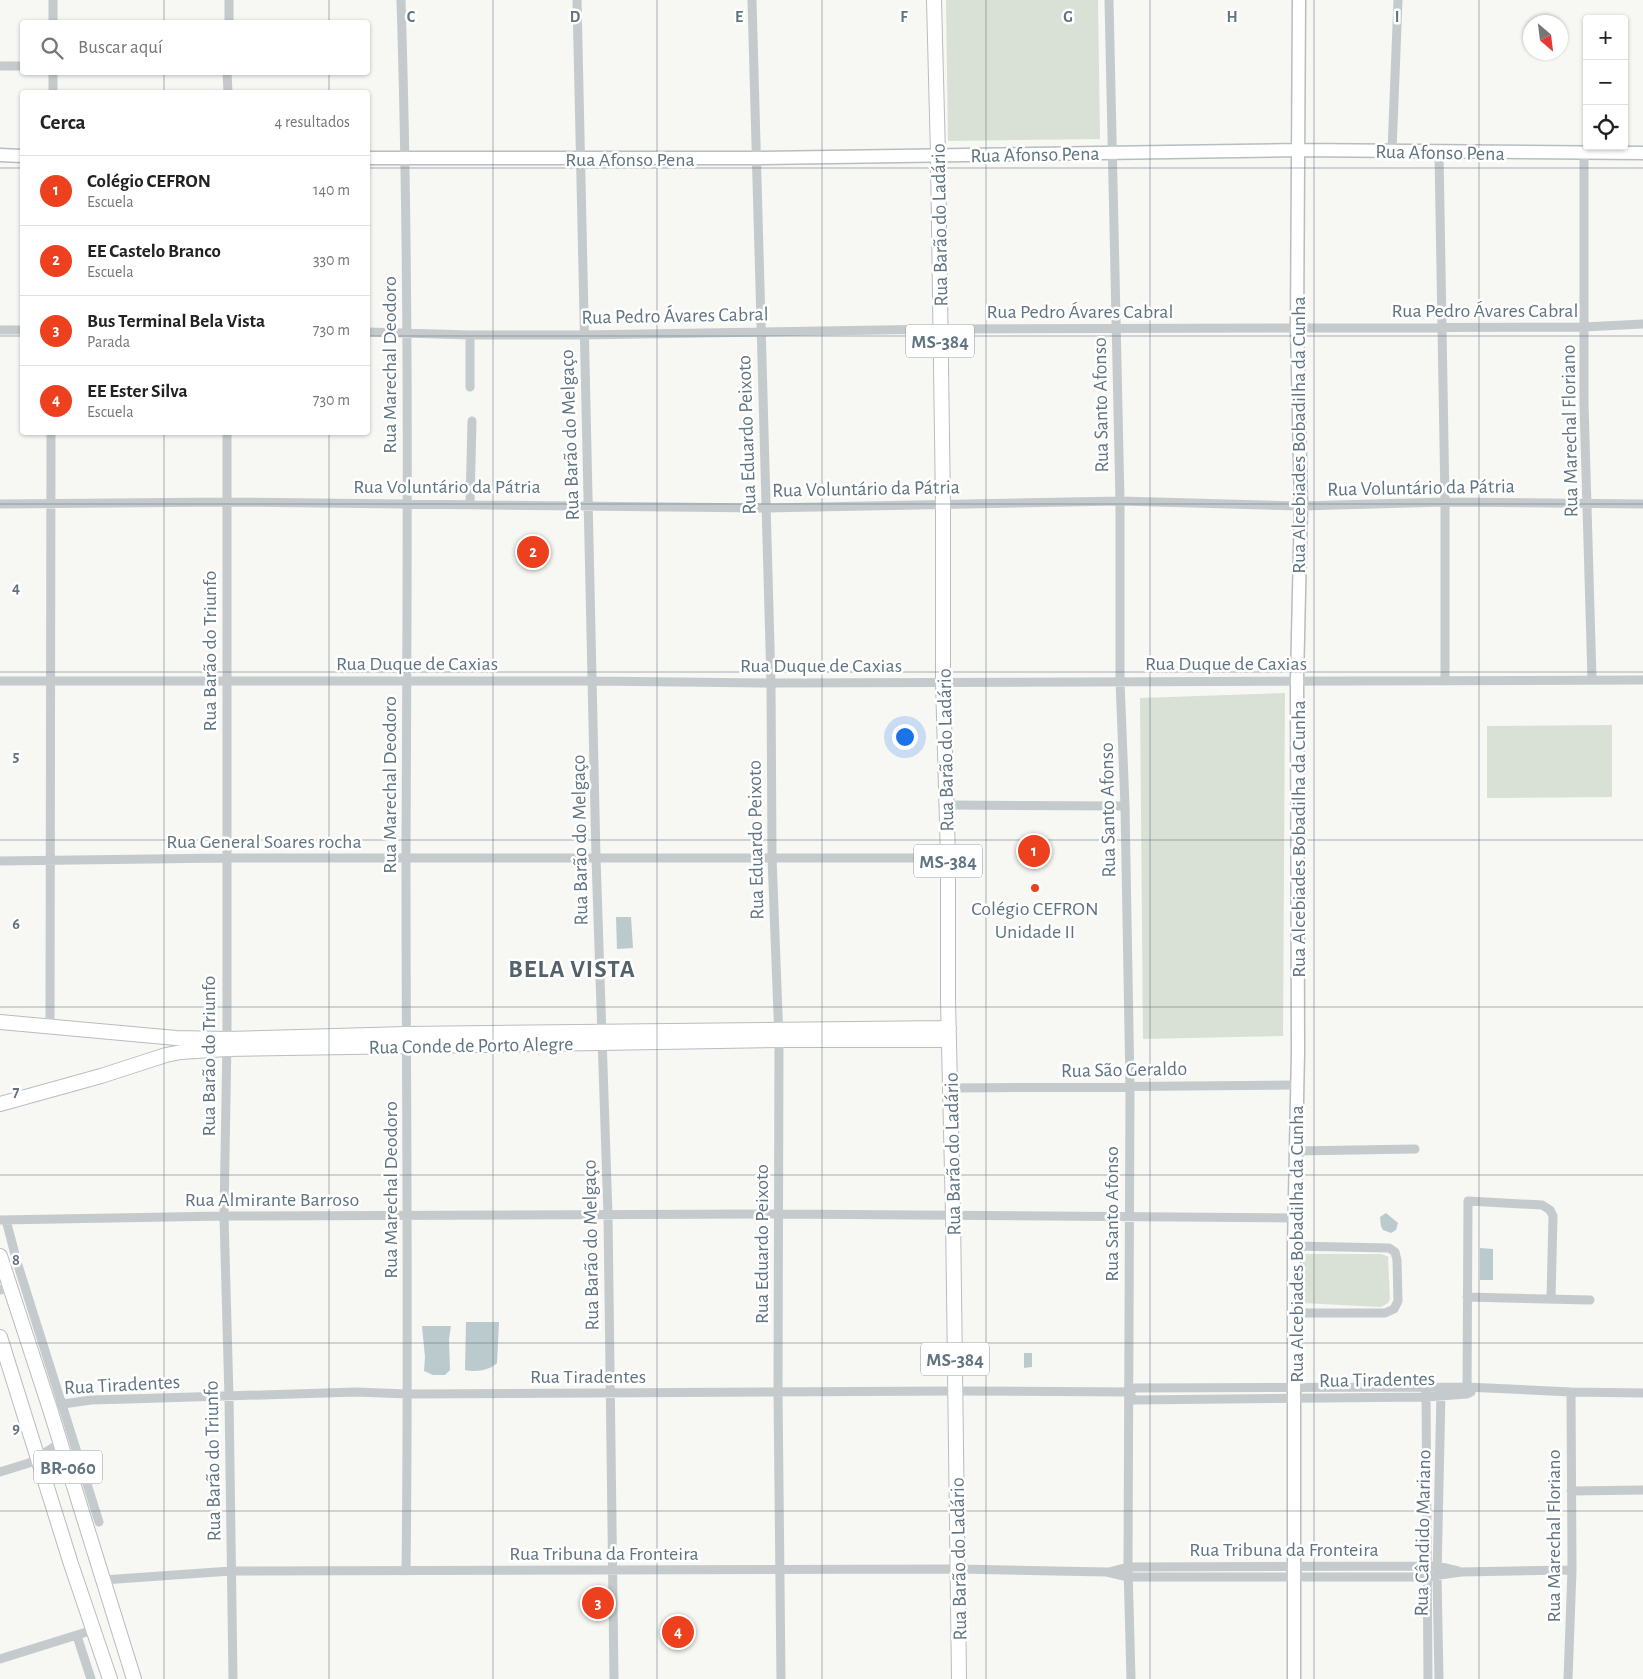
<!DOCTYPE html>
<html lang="es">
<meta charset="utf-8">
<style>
body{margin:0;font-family:"Alegreya Sans",sans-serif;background:#f2f2f2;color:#222}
.controls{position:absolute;right:15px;top:15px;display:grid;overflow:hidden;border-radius:5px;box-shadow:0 1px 4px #0004}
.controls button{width:45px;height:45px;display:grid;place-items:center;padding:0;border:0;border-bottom:1px solid #e0e0e0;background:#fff;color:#222;font:25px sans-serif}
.compass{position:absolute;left:1523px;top:15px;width:45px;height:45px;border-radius:50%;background:#fff;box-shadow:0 1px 4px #0004;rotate:152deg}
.you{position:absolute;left:904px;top:736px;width:18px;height:18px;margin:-12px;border:4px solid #fff;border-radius:50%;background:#1a73e8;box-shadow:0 0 0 8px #1a73e833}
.badge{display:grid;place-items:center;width:32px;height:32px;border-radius:50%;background:#ed401e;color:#fff;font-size:16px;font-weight:700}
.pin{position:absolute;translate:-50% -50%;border:2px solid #fff;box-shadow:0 1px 5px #0006}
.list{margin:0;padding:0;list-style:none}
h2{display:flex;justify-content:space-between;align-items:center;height:65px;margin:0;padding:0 20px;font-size:21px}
h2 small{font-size:16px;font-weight:400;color:#767676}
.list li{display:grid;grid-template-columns:32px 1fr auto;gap:15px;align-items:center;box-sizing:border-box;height:70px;padding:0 20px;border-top:1px solid #e0e0e0}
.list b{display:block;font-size:19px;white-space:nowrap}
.list p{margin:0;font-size:16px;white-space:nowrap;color:#767676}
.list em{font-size:16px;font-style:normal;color:#767676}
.icon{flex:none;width:28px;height:28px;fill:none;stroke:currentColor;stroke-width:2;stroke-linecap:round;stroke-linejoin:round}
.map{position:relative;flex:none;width:1643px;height:1679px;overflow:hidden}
.search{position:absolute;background:#fff;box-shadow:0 1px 4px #0004;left:20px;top:20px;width:350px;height:55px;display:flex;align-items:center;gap:12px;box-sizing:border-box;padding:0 18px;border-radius:5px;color:#767676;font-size:19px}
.panel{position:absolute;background:#fff;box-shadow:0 1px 4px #0004;left:20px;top:90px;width:350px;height:345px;border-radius:5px}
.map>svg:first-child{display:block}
.green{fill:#d9e0d5}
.water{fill:#bbcacd}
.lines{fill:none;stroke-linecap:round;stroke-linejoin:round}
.secondary-casing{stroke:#b7bdc1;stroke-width:15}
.primary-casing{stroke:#b8bdc0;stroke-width:16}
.street{stroke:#c5cacc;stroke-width:9}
.secondary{stroke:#fff;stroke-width:12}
.primary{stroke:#fff;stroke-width:14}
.grid{fill:none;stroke:#607581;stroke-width:1;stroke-opacity:0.55}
.poi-dot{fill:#ed401e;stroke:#fff;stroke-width:2}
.labels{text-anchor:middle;stroke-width:5;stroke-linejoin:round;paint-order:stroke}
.shield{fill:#fff;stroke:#909ea7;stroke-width:1}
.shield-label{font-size:19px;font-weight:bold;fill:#607581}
.street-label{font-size:20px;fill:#607581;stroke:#fff}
.poi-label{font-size:20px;fill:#607581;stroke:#fff}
.district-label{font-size:25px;font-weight:bold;letter-spacing:1px;fill:#53626c;stroke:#fff}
.grid-label{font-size:16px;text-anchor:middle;font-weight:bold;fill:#607581;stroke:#fff;stroke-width:5;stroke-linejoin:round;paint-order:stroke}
</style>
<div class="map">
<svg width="1643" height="1679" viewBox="0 0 1643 1679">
<rect width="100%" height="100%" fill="#f7f7f4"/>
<!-- green -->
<path class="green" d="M946 0H1098L1100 139 948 141Z
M1285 693 1283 1036 1143 1039 1140 698Z
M1612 725V797L1487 798V726Z
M1303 1254H1381L1389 1257 1388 1258 1390 1299 1388 1303 1381 1307 1303 1303Z"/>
<!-- water -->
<path class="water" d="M616 917H631L633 948 617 949Z
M1386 1213 1398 1223 1396 1230 1391 1233 1383 1230 1381 1226 1380 1217Z
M1480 1248 1493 1249V1280H1480Z
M466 1322H499L497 1363C489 1371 475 1372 465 1370Z
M422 1326H451L449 1339 450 1370 445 1375H433L424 1371 425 1357Z
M1024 1353H1032V1367L1024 1368Z"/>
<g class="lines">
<defs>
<path id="secondary" d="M0 155 22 156
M368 158H758L1298 150 1643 153
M1294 1679V1246L1298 1052 1297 680 1301 506 1297 329 1299 0"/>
<path id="primary" d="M934 0 938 155 943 505V682L948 858V1000L953 1215 959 1679
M0 1022 176 1038 227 1039 406 1034 949 1028
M0 1104 101 1076 166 1055 181 1052 226 1049 779 1040H949
M0 1256 49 1406 134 1679
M0 1337 71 1564 110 1679"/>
</defs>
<!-- secondary casing -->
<use href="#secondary" class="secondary-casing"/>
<!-- primary casing -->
<use href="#primary" class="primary-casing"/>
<!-- street -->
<path class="street" d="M401 0C410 287 407 574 406 860 406 1097 409 1334 406 1571
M577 0 596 858 608 1215 614 1679
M752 0 771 683 772 857 779 1040 778 1392 781 1679
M1109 0 1120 501V681L1125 806 1130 1087 1128 1567 1131 1679
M53 22V0
M229 22V0
M0 66H22
M227 72 228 92
M53 92V72
M1392 151 1398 0
M1439 153 1445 502V681
M1584 153V404L1592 679
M0 330H22
M368 332 470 335H583L940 329 1584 327 1643 324
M470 335V387
M227 432V1039L224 1216 229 1397 233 1679
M0 504 227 502 765 508 1120 501 1301 506 1445 502 1643 504
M470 504 472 421
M0 681H593L771 683 1643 680
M947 805 1125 806
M0 861 225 858H948
M50 1028 51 432
M951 1088 1297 1085
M1295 1151 1415 1149
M0 1220 224 1216 779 1214 1295 1218
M6 1220 17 1262 99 1522
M1294 1246 1389 1248 1395 1252 1397 1260 1398 1301 1394 1309 1385 1313H1295
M0 1290 10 1286
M1467 1297 1590 1300
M1426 1391 1428 1679
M1128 1392 1134 1400 1426 1397 1467 1394 1471 1392
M1467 1394 1468 1201 1542 1205 1550 1210 1553 1216 1551 1299
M49 1406 91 1400 128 1399 356 1392 408 1394 955 1391 1128 1392 1135 1388 1466 1387 1571 1392 1643 1393
M0 1472 29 1463 60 1443
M1571 1491 1643 1490
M1109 1572 1128 1567 1437 1566 1458 1571
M103 1580 231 1571 959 1569 1107 1572 1128 1577H1426L1461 1572 1572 1570
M77 1636 91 1679
M0 1659 93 1630
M1439 1679 1437 1576 1441 1392
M1568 1679 1572 1570 1571 1392"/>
<!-- secondary -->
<use href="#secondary" class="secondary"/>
<!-- primary -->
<use href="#primary" class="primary"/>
</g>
<!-- grid -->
<path class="grid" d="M164 0V22M329 0V22M493 0V1679M657 0V1679M822 0V1679M986 0V1679M1150 0V1679M1314 0V1679M1479 0V1679M164 72V92M329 72V92M0 168H22M368 168H1643M0 336H22M368 336H1643M164 432V1679M329 432V1679M0 504H1643M0 672H1643M0 840H1643M0 1007H1643M0 1175H1643M0 1343H1643M0 1511H1643"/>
<!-- markers -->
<circle class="poi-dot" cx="1035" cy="888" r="5"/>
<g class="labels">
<!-- shield labels -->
<g class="shield">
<rect x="906" y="324.5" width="68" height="33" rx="4"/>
<rect x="914" y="844.5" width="68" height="33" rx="4"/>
<rect x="921" y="1342.5" width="68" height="33" rx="4"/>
<rect x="34" y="1450.5" width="68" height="33" rx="4"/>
</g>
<g class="shield-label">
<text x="940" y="348">MS-384</text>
<text x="948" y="868">MS-384</text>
<text x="955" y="1366">MS-384</text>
<text x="68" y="1474">BR-060</text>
</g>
<!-- street labels -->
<g class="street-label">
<text transform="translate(1440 152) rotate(1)" y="7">Rua Afonso Pena</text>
<text transform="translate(1035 154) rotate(-1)" y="7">Rua Afonso Pena</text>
<text x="630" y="166">Rua Afonso Pena</text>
<text transform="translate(939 225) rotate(-91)" y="7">Rua Barão do Ladário</text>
<text x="1485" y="317">Rua Pedro Ávares Cabral</text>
<text x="1080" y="318">Rua Pedro Ávares Cabral</text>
<text transform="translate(675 315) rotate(-1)" y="7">Rua Pedro Ávares Cabral</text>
<text transform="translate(389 365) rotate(-90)" y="7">Rua Marechal Deodoro</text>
<text transform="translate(1100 405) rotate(-91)" y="7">Rua Santo Afonso</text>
<text transform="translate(1569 431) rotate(-91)" y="7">Rua Marechal Floriano</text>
<text transform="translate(569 435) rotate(-92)" y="7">Rua Barão do Melgaço</text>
<text transform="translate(746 435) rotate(-92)" y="7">Rua Eduardo Peixoto</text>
<text transform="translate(1298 435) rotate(-90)" y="7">Rua Alcebiades Bobadilha da Cunha</text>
<text x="447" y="493">Rua Voluntário da Pátria</text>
<text transform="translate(1421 487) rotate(-1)" y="7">Rua Voluntário da Pátria</text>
<text transform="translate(866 488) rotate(-1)" y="7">Rua Voluntário da Pátria</text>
<text transform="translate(209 651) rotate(-90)" y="7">Rua Barão do Triunfo</text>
<text x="417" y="670">Rua Duque de Caxias</text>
<text x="1226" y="670">Rua Duque de Caxias</text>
<text x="821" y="672">Rua Duque de Caxias</text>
<text transform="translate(945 750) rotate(-91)" y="7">Rua Barão do Ladário</text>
<text transform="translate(389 785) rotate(-90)" y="7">Rua Marechal Deodoro</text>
<text transform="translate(1107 810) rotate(-91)" y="7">Rua Santo Afonso</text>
<text transform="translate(1298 839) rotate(-90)" y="7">Rua Alcebiades Bobadilha da Cunha</text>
<text transform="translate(579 840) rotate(-91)" y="7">Rua Barão do Melgaço</text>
<text transform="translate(755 840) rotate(-91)" y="7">Rua Eduardo Peixoto</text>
<text x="264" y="848">Rua General Soares rocha</text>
<text transform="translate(471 1045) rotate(-1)" y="7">Rua Conde de Porto Alegre</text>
<text transform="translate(208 1056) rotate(-90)" y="7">Rua Barão do Triunfo</text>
<text transform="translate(1124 1069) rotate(-1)" y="7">Rua São Geraldo</text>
<text transform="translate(952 1154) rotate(-91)" y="7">Rua Barão do Ladário</text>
<text transform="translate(390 1190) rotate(-90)" y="7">Rua Marechal Deodoro</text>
<text x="272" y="1206">Rua Almirante Barroso</text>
<text transform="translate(1111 1214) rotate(-90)" y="7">Rua Santo Afonso</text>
<text transform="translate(761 1244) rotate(-90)" y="7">Rua Eduardo Peixoto</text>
<text transform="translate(1296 1244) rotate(-90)" y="7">Rua Alcebiades Bobadilha da Cunha</text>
<text transform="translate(590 1245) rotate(-91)" y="7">Rua Barão do Melgaço</text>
<text x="588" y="1383">Rua Tiradentes</text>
<text transform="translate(1377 1379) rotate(-1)" y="7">Rua Tiradentes</text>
<text transform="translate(122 1384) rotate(-3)" y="7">Rua Tiradentes</text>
<text transform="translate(212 1461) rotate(-91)" y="7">Rua Barão do Triunfo</text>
<text transform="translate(1422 1533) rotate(-89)" y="7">Rua Cândido Mariano</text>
<text transform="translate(1553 1536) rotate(-90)" y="7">Rua Marechal Floriano</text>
<text x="1284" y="1556">Rua Tribuna da Fronteira</text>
<text x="604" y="1560">Rua Tribuna da Fronteira</text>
<text transform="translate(958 1559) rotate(-91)" y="7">Rua Barão do Ladário</text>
</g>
<!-- poi labels -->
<g class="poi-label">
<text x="1035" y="915">Colégio CEFRON<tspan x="1035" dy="23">Unidade II</tspan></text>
</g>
<!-- district labels -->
<g class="district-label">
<text x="572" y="977">BELA VISTA</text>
</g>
</g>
<g class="grid-label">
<text x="411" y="22">C</text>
<text x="575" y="22">D</text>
<text x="739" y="22">E</text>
<text x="904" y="22">F</text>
<text x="1068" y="22">G</text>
<text x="1232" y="22">H</text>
<text x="1397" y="22">I</text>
<text x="16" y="593">4</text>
<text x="16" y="761">5</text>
<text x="16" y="929">6</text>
<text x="16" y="1097">7</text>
<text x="16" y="1265">8</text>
<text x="16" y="1433">9</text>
</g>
</svg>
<div class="controls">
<button>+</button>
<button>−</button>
<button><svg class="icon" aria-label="locate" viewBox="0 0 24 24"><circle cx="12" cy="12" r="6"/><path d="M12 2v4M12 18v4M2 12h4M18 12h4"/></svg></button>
</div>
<svg class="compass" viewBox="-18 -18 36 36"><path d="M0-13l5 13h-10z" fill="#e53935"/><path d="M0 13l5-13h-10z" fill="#767676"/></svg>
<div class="you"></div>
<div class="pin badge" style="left:1034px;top:851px">1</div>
<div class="pin badge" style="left:533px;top:552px">2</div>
<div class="pin badge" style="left:598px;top:1603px">3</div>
<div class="pin badge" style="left:678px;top:1632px">4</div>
<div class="search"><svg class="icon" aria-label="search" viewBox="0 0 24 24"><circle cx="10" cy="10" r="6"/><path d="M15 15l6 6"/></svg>Buscar aquí</div>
<section class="panel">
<h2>Cerca<small>4 resultados</small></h2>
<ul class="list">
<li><span class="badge">1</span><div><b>Colégio CEFRON</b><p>Escuela</p></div><em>140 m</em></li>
<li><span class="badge">2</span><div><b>EE Castelo Branco</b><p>Escuela</p></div><em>330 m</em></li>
<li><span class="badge">3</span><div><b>Bus Terminal Bela Vista</b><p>Parada</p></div><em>730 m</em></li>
<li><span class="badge">4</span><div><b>EE Ester Silva</b><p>Escuela</p></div><em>730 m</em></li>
</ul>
</section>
</div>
